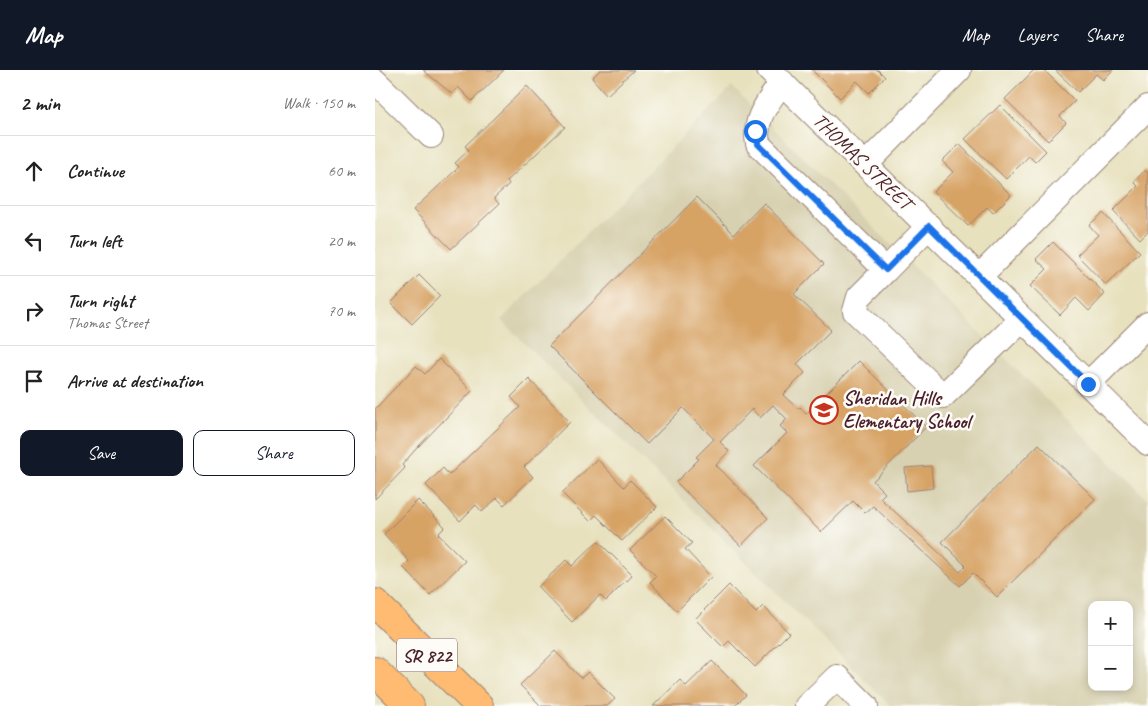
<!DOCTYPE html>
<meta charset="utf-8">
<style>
body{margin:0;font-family:Caveat,sans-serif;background:#f2f2f2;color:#222}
.controls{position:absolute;right:15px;bottom:15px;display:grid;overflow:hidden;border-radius:10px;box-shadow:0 2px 8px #0003}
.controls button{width:45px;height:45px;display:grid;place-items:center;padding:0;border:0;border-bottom:1px solid #e0e0e0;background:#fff;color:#222;font:25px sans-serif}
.stop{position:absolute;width:15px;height:15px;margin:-11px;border:4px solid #1a73e8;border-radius:50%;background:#fff}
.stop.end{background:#1a73e8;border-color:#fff;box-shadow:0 1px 5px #0008}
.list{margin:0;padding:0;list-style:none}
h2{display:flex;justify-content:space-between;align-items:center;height:65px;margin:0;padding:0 20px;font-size:21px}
h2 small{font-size:16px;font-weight:400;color:#767676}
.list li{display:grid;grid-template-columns:32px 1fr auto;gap:15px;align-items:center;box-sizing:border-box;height:70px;padding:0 20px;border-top:1px solid #e0e0e0}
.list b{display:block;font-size:19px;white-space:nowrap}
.list p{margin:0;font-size:16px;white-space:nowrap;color:#767676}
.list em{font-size:16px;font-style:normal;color:#767676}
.actions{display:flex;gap:10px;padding:15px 20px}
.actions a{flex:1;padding:11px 0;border:1px solid #111827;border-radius:10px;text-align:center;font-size:18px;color:#111827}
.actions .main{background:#111827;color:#fff}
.icon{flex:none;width:28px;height:28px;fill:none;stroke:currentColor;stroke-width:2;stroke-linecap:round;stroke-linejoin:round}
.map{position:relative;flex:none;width:773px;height:636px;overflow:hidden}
header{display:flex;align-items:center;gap:30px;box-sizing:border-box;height:70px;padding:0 25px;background:#111827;color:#fff}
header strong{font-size:24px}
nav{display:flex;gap:28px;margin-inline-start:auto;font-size:18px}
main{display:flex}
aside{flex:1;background:#fff}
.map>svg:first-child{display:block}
.built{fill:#d8d1b1;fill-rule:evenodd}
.building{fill:#d7a365}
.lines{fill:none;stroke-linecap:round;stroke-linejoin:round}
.minor-casing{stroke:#988074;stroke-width:26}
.major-casing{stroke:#988074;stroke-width:30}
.minor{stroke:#fff;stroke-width:24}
.major{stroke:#febb71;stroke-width:28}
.route{stroke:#1a73e8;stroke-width:6}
.labels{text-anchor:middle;stroke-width:5;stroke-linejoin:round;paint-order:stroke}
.shield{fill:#fdfcf7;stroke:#806168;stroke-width:1}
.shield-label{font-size:19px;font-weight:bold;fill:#4a1f2b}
.street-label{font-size:20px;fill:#4a1f2b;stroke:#fdfcf7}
.poi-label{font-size:20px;font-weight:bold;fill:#4a1f2b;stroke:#fdfcf7;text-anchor:start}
</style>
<header>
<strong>Map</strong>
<nav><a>Map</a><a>Layers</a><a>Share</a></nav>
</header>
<main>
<aside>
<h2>2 min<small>Walk · 150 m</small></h2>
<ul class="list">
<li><svg class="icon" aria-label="ahead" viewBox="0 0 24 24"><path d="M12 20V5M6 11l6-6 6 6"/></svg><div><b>Continue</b></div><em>60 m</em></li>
<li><svg class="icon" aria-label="left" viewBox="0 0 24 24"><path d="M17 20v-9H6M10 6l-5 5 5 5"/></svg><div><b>Turn left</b></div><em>20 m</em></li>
<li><svg class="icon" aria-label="right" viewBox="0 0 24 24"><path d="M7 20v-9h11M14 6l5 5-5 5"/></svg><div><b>Turn right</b><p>Thomas Street</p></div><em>70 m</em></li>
<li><svg class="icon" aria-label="arrive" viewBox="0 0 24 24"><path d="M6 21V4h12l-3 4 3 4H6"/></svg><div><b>Arrive at destination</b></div></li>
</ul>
<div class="actions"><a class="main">Save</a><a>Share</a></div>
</aside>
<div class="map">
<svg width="773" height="636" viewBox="0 0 773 636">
<rect width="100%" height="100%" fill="#fdfcf7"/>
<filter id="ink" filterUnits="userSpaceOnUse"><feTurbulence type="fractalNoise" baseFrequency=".02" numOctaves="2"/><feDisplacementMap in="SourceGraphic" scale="10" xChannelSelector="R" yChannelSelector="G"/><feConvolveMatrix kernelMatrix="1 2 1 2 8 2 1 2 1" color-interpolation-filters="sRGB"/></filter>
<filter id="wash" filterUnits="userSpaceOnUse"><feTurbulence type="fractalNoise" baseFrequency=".0096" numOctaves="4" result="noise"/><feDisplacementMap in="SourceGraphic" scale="20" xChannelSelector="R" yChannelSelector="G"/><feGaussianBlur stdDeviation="1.12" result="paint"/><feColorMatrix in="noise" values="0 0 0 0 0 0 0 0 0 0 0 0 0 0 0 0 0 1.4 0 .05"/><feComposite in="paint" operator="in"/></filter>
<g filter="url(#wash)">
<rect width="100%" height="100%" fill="#e7e1be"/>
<!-- built -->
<path class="built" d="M357 17 773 430V636H516L126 250ZM717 535H754V617H717Z"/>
<g id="blocks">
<!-- building -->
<path class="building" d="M48 0H129L97 31 83 17 77 24Z
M225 0H259L232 25 217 8Z
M437 0H503L510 7 494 23 482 11 465 28Z
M659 0H669L700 31 685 46 691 53 673 71 630 29Z
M680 0H738L728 10 721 4 703 22Z
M152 16 190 57 132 111 134 114 119 128 124 134 76 179 38 140 84 97 80 93 94 80 90 76Z
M625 35 671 81 660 92 654 86 631 109 590 69Z
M584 74 636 125 618 143 612 137 593 156 558 122 578 102 567 91Z
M770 100 773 103V161L765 169 738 141 763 116 759 112Z
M322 127 359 164 389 133 449 194 419 224 456 260 422 294 430 303 408 325 423 339 425 337 431 344 484 291 551 357 498 411 510 423 505 428 585 502 591 496 567 472 664 374 720 429 622 527 598 503 585 516 498 436 490 443 478 431 446 462 379 396 412 363 405 356 412 349 398 335 385 348 377 339 345 372 354 381 341 395 393 448 366 476 301 412 324 389 321 387 339 369 308 338 272 374 174 276Z
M728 143 765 182 731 215 702 185 723 165 714 155Z
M678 172 730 224 714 241 701 228 685 245 655 216 672 199 661 189Z
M44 205 65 226 37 254 16 233Z
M64 289 97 321 40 380 27 395 30 398 0 429V339L41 296 50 304Z
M154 309 195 352 149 397 158 407 129 435 122 428 107 442 101 435 85 451 51 415 68 398 74 405 145 337 136 327Z
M222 389 249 417 255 410 282 437 247 471 221 445 215 451 187 423Z
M556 396 558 418 532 421 530 398Z
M43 430 70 457 63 464 90 491 55 525 28 497 34 491 9 464Z
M290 446 317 473 310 479 336 507 302 541 275 512 281 506 255 480Z
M223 471 257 505 231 531 225 525 197 552 163 517 191 490 197 496Z
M354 515 381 543 388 536 414 563 380 597 354 571 348 577 320 549Z
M180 581 206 608 213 602 240 629 232 636H166L145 615Z
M337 591 371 625 360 636H278L305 610 311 616Z"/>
</g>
</g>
<g filter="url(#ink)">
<use href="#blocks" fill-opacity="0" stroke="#988074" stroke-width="1"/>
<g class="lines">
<defs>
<path id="minor" d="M394 0 773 373
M0 11 56 66
M407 12C393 33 378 48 383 74L511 200 554 156
M491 94 584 0
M511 200 484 227 480 241 568 326 647 249
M605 206 773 37
M713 314 773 254
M432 636 462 607 491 636"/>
<path id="major" d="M0 533 104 636
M0 601 35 636"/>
</defs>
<!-- minor casing -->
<use href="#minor" class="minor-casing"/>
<!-- major casing -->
<use href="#major" class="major-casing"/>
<!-- minor -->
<use href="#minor" class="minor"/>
<!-- major -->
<use href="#major" class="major"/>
</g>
</g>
<g class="lines" filter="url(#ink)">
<!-- route -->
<path class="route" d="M380 61 383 74 511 200 554 156 713 314"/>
</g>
<!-- icons -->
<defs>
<symbol id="school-ring" viewBox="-11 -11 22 22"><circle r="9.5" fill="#fdfcf7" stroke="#c8321e" stroke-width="1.5"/><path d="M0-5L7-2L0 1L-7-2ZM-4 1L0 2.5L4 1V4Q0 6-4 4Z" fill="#c8321e"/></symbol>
</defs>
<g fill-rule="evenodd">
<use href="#school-ring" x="433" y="324" width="32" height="32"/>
</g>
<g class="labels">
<!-- shield labels -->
<rect class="shield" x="22" y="568.5" width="60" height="33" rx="4"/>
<g class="shield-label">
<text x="52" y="592">SR 822</text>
</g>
<!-- street labels -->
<g class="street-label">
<text transform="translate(488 91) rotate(44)" y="7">THOMAS STREET</text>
</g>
<!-- poi labels -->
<g class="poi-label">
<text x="468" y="335">Sheridan Hills<tspan x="468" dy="23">Elementary School</tspan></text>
</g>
</g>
</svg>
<div class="controls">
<button>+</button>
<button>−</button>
</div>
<div class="stop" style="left:380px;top:61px"></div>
<div class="stop end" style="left:713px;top:314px"></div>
</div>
</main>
